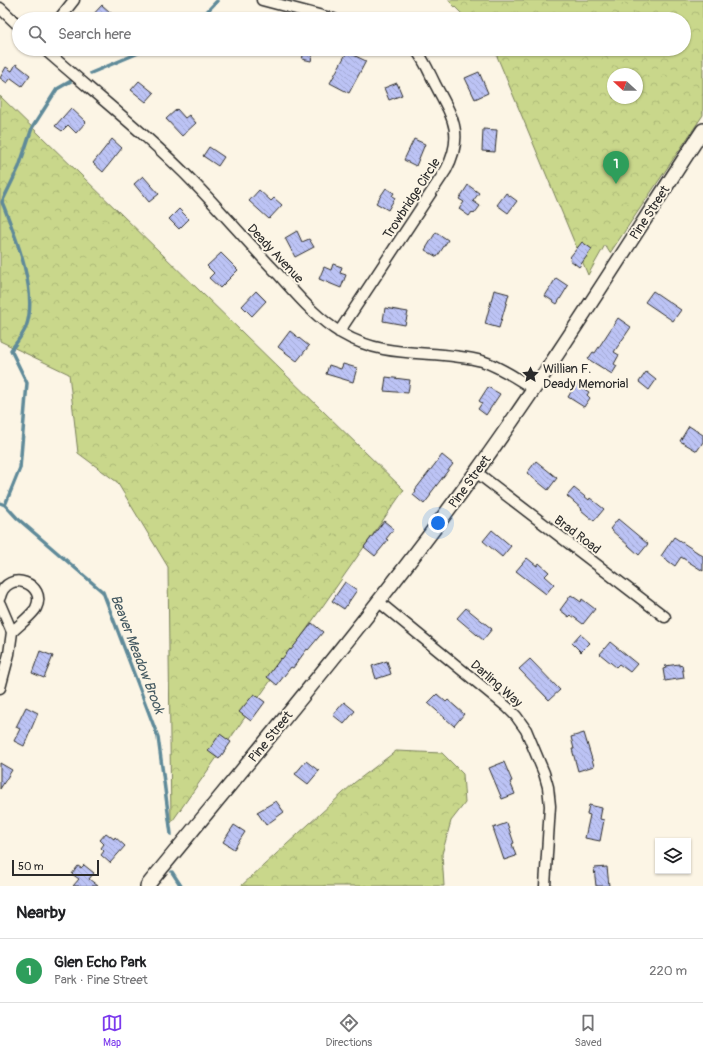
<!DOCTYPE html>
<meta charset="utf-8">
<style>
body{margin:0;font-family:Pangolin,sans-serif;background:#f2f2f2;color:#202124}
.controls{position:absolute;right:12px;bottom:12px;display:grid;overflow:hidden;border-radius:0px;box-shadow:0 1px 3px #0004}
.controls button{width:36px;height:36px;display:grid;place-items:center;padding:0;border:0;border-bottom:1px solid #e0e0e0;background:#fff;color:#202124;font:20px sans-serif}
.compass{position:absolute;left:607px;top:68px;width:36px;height:36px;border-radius:50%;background:#fff;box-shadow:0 1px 3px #0004;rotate:291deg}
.scale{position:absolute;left:12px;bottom:10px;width:87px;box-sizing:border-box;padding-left:4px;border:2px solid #2b2b2b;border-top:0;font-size:11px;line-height:14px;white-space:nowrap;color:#2b2b2b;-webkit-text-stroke:3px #fcf5e5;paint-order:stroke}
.you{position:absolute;left:438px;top:523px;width:14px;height:14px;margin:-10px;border:3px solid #fff;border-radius:50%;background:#1a73e8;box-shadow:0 0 0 6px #1a73e833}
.badge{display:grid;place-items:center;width:26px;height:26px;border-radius:50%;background:#7c3aed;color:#fff;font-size:13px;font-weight:700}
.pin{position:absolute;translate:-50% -33px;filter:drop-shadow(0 1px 2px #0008)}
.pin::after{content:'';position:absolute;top:21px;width:14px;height:12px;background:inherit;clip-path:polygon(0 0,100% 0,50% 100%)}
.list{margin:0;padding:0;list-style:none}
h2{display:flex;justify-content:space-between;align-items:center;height:52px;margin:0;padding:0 16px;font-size:17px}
h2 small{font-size:13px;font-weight:400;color:#757577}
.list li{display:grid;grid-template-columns:26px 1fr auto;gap:12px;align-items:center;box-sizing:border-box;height:64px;padding:0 16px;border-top:1px solid #e0e0e0}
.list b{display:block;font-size:15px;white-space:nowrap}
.list p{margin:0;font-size:13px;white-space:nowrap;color:#757577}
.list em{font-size:13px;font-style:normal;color:#757577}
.icon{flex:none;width:22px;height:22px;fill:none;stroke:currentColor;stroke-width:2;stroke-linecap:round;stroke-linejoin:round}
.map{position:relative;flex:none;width:703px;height:886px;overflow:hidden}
.search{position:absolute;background:#fff;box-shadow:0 1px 3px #0004;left:12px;right:12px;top:12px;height:44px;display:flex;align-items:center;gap:10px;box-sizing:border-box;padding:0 14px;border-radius:22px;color:#757577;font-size:15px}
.sheet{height:116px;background:#fff}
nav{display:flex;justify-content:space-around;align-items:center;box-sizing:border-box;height:56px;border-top:1px solid #e0e0e0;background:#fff;font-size:11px;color:#757577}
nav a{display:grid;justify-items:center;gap:2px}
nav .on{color:#7c3aed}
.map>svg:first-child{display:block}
.forest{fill:url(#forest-crowns);stroke:#7a815b;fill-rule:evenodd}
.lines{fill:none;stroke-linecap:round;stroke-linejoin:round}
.stream{stroke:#5f8a99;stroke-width:3.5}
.building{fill:url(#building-back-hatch);stroke:#2b2b2b}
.minor-casing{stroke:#2b2b2b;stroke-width:13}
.tertiary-casing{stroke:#2b2b2b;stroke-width:16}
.minor{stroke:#fcf5e5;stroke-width:10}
.tertiary{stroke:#fcf5e5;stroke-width:13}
.labels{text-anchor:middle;stroke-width:4;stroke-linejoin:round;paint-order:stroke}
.street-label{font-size:13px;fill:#2b2b2b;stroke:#fcf5e5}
.poi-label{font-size:13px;fill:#2b2b2b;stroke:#fcf5e5;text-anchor:start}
.water-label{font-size:14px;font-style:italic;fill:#455a62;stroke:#fcf5e5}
</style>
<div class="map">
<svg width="703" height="886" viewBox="0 0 703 886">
<defs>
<pattern id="forest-crowns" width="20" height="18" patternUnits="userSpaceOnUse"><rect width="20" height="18" fill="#c9d78b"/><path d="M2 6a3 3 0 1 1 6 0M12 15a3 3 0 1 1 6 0" fill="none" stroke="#adb978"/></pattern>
<pattern id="building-back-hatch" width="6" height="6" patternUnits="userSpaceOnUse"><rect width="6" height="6" fill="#bcc3f5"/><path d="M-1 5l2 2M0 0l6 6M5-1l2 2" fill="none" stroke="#a2a8d2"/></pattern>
</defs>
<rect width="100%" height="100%" fill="#fcf5e5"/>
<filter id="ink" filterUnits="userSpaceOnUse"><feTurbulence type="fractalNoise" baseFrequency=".025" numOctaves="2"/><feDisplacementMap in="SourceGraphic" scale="8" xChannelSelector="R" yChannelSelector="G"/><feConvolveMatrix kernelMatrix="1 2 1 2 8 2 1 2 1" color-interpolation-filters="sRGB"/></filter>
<g filter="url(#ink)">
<!-- forest -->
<path class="forest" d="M448 0H703V115L610 253 605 245 588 275 494 49H684V19H467ZM613 74H637V98H613Z
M0 96 404 490 171 823 168 567 117 482 78 453 69 374 0 341Z
M396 751 442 753 463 774 465 803 451 821 442 854 444 886H241L354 783Z"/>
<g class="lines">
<!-- stream -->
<path class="stream" d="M200 19 217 1
M91 73 148 49
M0 503 5 505 17 518 103 592 158 737 171 834
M5 505 20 468 27 383 11 350C16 343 23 335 26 327 39 293 15 235 2 202L19 167 32 128 57 89 71 81
M172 872 181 886"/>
</g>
<!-- building -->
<path class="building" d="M102 5 118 19H89Z
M305 49H314L311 61 302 59Z
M347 52 366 61 349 93 330 83Z
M16 64 30 75 22 86 11 78 7 83 0 78 6 67 12 71Z
M479 72 488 93 475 99 465 78Z
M139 81 154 93 146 102 131 90Z
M397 83 402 95 389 100 384 88Z
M71 108 86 122 76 133 68 125 62 131 55 126Z
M177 109 185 118 189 115 196 123 182 136 166 119Z
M483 129 497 130 495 152 482 151Z
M112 139 122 148 103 172 93 163Z
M414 139 425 144 416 166 404 160Z
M209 147 224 157 218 166 203 156Z
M143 176 159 194 149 202 134 184Z
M468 185 479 193 473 201 480 206 474 214 472 212 469 216 459 209 464 202 459 199Z
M386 188 394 193 392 196 395 198 388 210 376 203Z
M259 190 271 201 274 198 282 205 269 219 249 201Z
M506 193 517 201 508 213 497 205Z
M179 209 189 219 179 229 169 219Z
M297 231 302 242 309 239 314 247 295 257 285 238Z
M436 232 448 240 437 257 425 250Z
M582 242 592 249 579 267 570 260 571 258 570 257Z
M221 253 238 270 220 288 209 278 214 273 207 266Z
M333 264 342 267 340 273 346 275 341 288 319 279 324 267 331 270Z
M556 278 568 286 557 304 545 296Z
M494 290 509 294 499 328 485 324Z
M256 291 266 301 252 316 242 306Z
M653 291 681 310 673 321 645 302Z
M385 308 408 312 405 325 383 321Z
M618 318 631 327 614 352 619 355 614 364 617 366 612 374 588 359 593 352 595 353Z
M290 331 309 346 297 361 278 347Z
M343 364 357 368 353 382 326 374 329 365 341 369Z
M646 372 656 380 649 390 639 382Z
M386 377 410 380 408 393 384 391Z
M576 384 589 392 587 395 590 398 584 407 568 397Z
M488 387 500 394 486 415 478 409 482 403 479 401Z
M689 426 703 435V442L697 451 680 441Z
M442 455 453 464 430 494 431 495 424 504 413 495 416 491 415 490Z
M536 461 557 478 548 490 527 473Z
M574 488 589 500 590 498 604 509 594 521 581 510 582 509 567 496Z
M618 519 648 544 639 555 610 529Z
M384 521 394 529 386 539 388 540 375 556 364 547Z
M492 530 511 546 502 557 483 541Z
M674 537 703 556V571L681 557 675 566 661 556Z
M527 558 537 566 539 563 549 572 545 576 554 584 546 594 516 571Z
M345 582 357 590 344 609 332 601Z
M571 595 581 602 582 599 595 609 583 624 571 615 569 617 560 610Z
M466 608 492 629 483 640 457 618Z
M312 623 323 632 308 650 307 649 293 668 291 667 277 685 267 677 281 658 282 659 290 649 291 650Z
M580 634 590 643 581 652 572 643Z
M610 642 637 664 630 672 619 664 616 667 600 654Z
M40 651 53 656 44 678 32 673Z
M530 659 560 690 549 700 519 669Z
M387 661 391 674 376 679 372 666Z
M679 664V666L682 665 684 678 665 681 663 669 666 668 665 666Z
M254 694 265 702 251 721 239 712Z
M437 694 446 702 448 700 464 714 454 726 428 703Z
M344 702 355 711 344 724 333 715Z
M26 707 38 713 24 746 14 741 20 729 16 727Z
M584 733 594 766 578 771 572 749H574L571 737Z
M220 734 231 742 219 759 208 751Z
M306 761 319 771 308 784 295 774Z
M504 762 512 781 510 782 515 794 502 799 489 768Z
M0 763 12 770 0 789Z
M276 801 284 812 266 825 257 812Z
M589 805 602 808 600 819 604 820 600 841 585 838 590 815 587 814Z
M507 823 514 843 512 844 516 856 504 860 493 828Z
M234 825 245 832 234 849 223 842Z
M106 833 114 839 115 837 125 846 110 863 101 855 104 851 101 848 104 844 100 840Z
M84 865 94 873 89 879 98 886H73L79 879 72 874 78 866 81 868Z
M607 867 609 886H596L594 868Z"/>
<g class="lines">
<defs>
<path id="minor" d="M262 0 334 19
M0 8 19 26
M59 19 74 0
M44 49C95 94 149 136 196 185 224 214 250 245 278 274 297 295 316 318 341 333 388 361 433 348 482 361 501 367 517 379 534 389
M339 332 446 170C465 134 452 116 435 84 429 72 424 59 415 49
M476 472 665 617
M0 597C7 568 48 584 36 608 33 614 18 626 12 632L0 604
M379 602 507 707 516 716 526 730 544 773 548 787 550 806 545 886
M0 688 9 654 12 632"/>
<path id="tertiary" d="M147 886C258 750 373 615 476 472 556 361 628 244 703 130"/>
</defs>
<!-- minor casing -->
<use href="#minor" class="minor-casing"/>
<!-- tertiary casing -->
<use href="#tertiary" class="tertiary-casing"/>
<!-- minor -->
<use href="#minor" class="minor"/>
<!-- tertiary -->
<use href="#tertiary" class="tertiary"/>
</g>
</g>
<!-- icons -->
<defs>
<symbol id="sight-bare" viewBox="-9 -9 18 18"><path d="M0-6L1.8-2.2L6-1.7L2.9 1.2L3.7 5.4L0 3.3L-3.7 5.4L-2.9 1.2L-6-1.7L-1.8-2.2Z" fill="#2b2b2b" stroke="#fcf5e5" stroke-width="2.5" paint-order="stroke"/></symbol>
</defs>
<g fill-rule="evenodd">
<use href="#sight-bare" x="518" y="362" width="25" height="25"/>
</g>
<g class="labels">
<!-- street labels -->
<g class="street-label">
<text transform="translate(411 198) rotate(-57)" y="5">Trowbridge Circle</text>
<text transform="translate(649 212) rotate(-57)" y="5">Pine Street</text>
<text transform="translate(276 253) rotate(47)" y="5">Deady Avenue</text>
<text transform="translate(469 481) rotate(-54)" y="5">Pine Street</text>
<text transform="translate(578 534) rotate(37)" y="5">Brad Road</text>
<text transform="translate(497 683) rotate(41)" y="5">Darling Way</text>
<text transform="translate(270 736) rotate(-51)" y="5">Pine Street</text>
</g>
<!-- poi labels -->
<g class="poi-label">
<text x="543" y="373">Willian F.<tspan x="543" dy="15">Deady Memorial</tspan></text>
</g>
<!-- water labels -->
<g class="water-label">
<text transform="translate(138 654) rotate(69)" y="5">Beaver Meadow Brook</text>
</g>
</g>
</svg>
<div class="controls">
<button><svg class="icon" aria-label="layers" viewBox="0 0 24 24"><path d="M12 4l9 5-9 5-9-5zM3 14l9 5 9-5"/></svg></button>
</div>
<svg class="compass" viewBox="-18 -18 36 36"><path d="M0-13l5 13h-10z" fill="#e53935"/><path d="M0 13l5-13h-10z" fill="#757577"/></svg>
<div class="scale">50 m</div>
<div class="you"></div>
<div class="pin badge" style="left:616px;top:184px;background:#2e9e5b">1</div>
<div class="search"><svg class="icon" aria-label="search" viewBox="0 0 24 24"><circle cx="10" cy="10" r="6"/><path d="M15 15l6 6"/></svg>Search here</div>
</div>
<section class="sheet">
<h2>Nearby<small></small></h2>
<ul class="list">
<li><span class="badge" style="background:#2e9e5b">1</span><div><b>Glen Echo Park</b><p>Park · Pine Street</p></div><em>220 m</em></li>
</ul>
</section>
<nav>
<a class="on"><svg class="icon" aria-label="map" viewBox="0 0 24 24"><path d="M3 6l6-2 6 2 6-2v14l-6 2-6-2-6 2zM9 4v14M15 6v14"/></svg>Map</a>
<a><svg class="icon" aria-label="directions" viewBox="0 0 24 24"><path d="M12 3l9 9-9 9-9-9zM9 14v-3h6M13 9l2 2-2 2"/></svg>Directions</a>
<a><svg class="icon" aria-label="saved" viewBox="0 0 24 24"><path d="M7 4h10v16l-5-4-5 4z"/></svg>Saved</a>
</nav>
